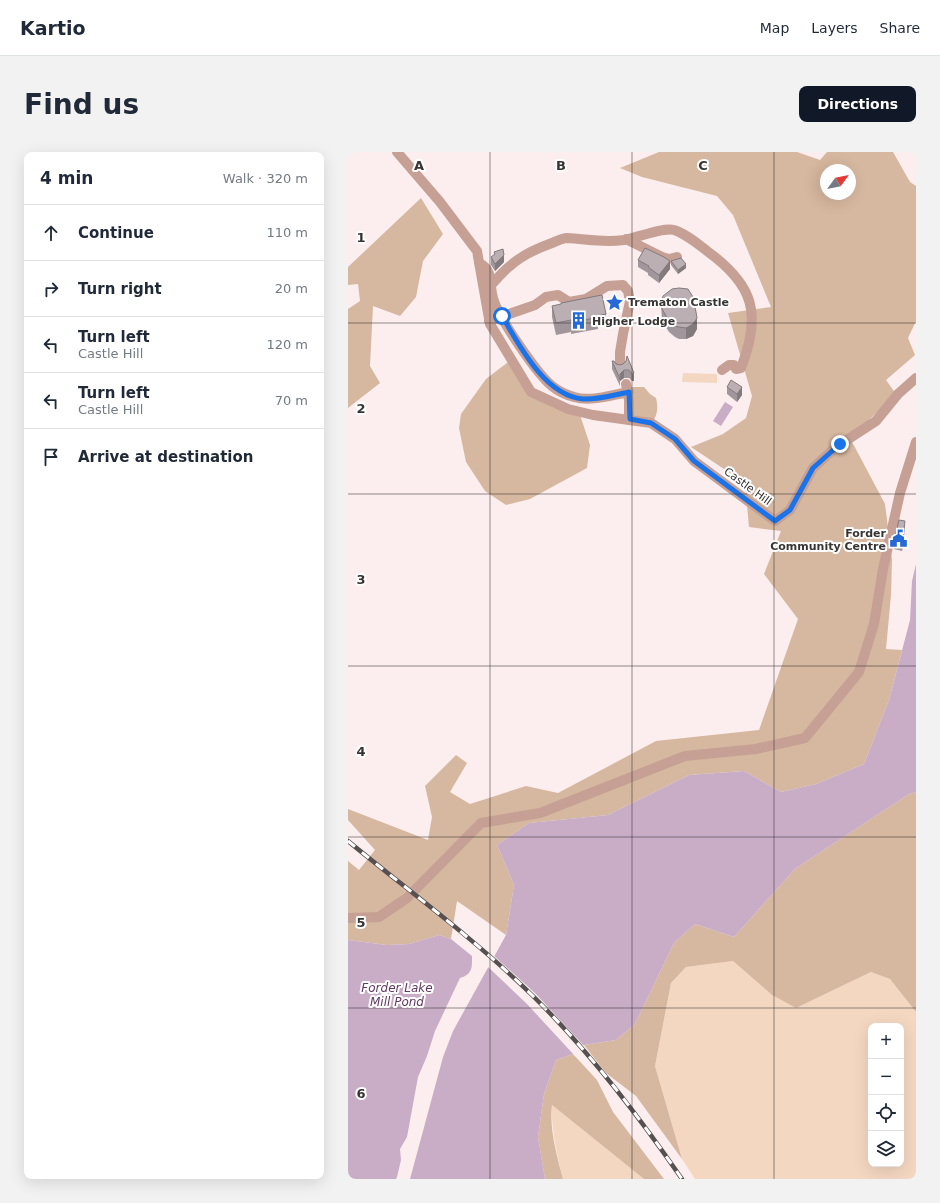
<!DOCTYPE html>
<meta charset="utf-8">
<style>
body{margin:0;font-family:"DejaVu Sans",sans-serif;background:#f2f2f3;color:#1f2937}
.controls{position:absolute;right:12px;bottom:12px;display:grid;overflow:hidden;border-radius:8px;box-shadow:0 4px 16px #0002}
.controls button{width:36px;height:36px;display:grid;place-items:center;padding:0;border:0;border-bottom:1px solid #e0e1e3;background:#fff;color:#1f2937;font:20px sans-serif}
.compass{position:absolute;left:472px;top:12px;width:36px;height:36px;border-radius:50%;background:#fff;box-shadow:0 4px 16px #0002;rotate:57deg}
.stop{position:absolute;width:12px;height:12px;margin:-9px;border:3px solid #1a73e8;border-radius:50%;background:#fff}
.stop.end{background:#1a73e8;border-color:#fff;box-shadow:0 1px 4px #0008}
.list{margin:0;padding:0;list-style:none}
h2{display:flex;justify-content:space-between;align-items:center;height:52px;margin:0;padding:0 16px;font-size:17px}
h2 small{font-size:13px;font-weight:400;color:#747a83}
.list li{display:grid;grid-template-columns:26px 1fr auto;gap:12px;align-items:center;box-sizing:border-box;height:56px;padding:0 16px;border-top:1px solid #e0e1e3}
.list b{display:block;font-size:15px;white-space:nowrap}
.list p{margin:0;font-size:13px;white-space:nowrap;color:#747a83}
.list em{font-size:13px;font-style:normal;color:#747a83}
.icon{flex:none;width:22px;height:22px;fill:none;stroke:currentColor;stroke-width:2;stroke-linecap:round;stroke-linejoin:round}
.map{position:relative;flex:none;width:568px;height:1027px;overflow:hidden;border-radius:8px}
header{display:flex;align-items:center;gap:24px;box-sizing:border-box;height:56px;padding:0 20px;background:#fff;border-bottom:1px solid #e0e1e3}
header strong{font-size:19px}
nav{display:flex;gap:22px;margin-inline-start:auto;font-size:14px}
.intro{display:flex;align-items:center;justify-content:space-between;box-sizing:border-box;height:96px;padding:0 24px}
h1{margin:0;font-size:28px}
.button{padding:10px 18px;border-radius:8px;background:#111827;color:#fff;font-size:14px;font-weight:700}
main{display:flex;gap:24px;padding:0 24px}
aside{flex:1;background:#fff;border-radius:8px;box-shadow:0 4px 16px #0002}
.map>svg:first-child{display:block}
.green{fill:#f4d7c1;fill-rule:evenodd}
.forest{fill:#d6b79f;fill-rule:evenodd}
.water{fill:#c9adc7}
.pier{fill:#fceeee}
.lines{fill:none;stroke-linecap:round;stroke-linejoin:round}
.minor{stroke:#c6a094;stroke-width:10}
.rail-casing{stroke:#575050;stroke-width:4.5}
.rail{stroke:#fff;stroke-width:3;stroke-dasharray:9;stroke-linecap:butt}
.wall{fill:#a1969b}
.shaded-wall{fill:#837a7e}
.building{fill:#bbafb4;stroke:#837a7e}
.route{stroke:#1a73e8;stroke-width:5}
.grid{fill:none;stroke:#393434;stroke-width:1;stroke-opacity:0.55}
.labels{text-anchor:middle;stroke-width:4;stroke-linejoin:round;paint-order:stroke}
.poi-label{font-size:11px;font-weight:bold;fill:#393434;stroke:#fff;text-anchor:start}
.street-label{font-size:11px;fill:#393434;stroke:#fff}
.water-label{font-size:12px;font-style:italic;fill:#60395f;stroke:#fff}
.grid-label{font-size:13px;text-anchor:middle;font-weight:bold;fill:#393434;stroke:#fff;stroke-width:4;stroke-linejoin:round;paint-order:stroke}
</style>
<header>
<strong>Kartio</strong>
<nav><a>Map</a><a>Layers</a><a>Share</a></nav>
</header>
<div class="intro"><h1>Find us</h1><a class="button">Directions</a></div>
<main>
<aside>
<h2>4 min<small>Walk · 320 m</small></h2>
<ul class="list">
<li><svg class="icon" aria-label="ahead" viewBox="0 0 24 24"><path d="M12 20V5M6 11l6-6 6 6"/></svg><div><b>Continue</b></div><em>110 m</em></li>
<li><svg class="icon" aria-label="right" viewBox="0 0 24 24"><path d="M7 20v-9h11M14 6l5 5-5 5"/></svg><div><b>Turn right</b></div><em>20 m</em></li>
<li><svg class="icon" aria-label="left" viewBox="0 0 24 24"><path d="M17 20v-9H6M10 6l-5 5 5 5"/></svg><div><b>Turn left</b><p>Castle Hill</p></div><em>120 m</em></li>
<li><svg class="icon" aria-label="left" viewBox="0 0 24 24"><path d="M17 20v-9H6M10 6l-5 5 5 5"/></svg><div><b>Turn left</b><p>Castle Hill</p></div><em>70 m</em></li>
<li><svg class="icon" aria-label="arrive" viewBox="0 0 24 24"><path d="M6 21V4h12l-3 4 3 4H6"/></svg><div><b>Arrive at destination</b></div></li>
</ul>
</aside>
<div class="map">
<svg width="568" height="1027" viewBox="0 0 568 1027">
<rect width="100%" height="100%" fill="#fceeee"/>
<!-- green -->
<path class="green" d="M335 221 369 222V231L334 230Z
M385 809 424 843 448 856 523 820 542 827 568 860V1027H347L334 1007 307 914 323 831 338 815ZM523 874H553V1012H523Z
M204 953 296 1027H215C209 1003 203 978 204 953Z"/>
<!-- forest -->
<path class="forest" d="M311 0H449L472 8 479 0H545L562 30 568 34V169L560 186 567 203 538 228 548 242 502 286 537 352 544 408 543 443 538 497 554 498 541 548 516 612 468 632 433 640 396 619 341 623 260 663 181 671 149 693 166 733 158 783 109 749 103 787 91 783 61 792 39 793 0 788V709L11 718 27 698 0 668V657L80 688 84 665 77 634 108 603 119 611 102 640 122 652 178 634 210 641 308 589 411 578 450 467 416 422 433 379 401 375 397 331 343 295 375 282 398 266 404 244 380 161 423 155 385 63 369 44 294 25 272 16ZM478 18H502V42H478Z
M73 46 95 82 75 109 68 145 52 164 25 154 22 214 32 231 0 256V157L12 149 10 132 0 133V115Z
M164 207 185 238 204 255 232 263 242 293 239 316 182 347 158 353 137 339 118 310 111 276 113 262 138 227Z
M285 235H296L302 242 308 246C310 254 310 264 304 270L284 266 281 236Z
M568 640V860L542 827 523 820 448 856 424 843 385 809 338 815 323 831 307 914 334 1007 288 944 258 921 236 893 268 888 287 872 326 791 347 772 386 785 447 717 561 642Z
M225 902 249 928 265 960 316 1027H296L204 953C201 977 209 1004 215 1027H197L190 985 196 942 208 908Z"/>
<!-- water -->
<path class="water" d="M377 250 385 255 373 274 365 269Z
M568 412V640L561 642 447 717 386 785 347 772 326 791 287 872 268 888 236 893 225 902 208 908 196 942 190 985 197 1027H62L95 905 105 879 158 783 166 733 149 693 181 671 260 663 341 623 396 619 433 640 468 632 516 612 541 548 562 468 564 429Z
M91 783 103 787 124 804C124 815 125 822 112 826L87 879 79 904 70 925 59 985 52 997 53 1008 49 1025 48 1027H0V788L39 793 61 792Z"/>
<!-- pier -->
<path class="pier" d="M145 803 188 842 237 895 227 904 179 852 139 814Z"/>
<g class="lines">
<!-- minor -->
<path class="minor" d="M49 0 92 50 129 99 142 172 183 240 220 257 245 263 303 271 327 287 346 309 427 369 442 358 465 316 488 295 528 269 550 242 568 226
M278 87 314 105 321 107 329 105
M131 111C146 118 141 133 145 146 150 165 189 222 204 234 210 239 219 243 226 245 243 250 263 243 281 240
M143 133C149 127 155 119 162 114 174 103 190 96 204 91 209 89 214 86 219 86 239 87 255 91 276 88 288 86 315 75 326 78 338 82 349 91 359 99 406 133 414 162 393 216L388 217 386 213H381L374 218
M141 169 187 153 198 145 210 143 221 150 238 147 259 134 275 133 280 139 282 149 275 182 272 200V214
M278 232 281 248V267
M0 766 31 765 59 746 133 671 192 661 337 604 408 597 457 586 511 520 526 472 535 417 552 341 568 290"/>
<defs>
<path id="rail" d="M0 689C62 740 128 788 185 844 241 899 290 963 334 1027"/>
</defs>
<!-- rail casing -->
<use href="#rail" class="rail-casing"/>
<!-- rail -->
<use href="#rail" class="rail"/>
</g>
<!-- wall -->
<path class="wall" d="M143 105 156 110 147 119 143 113Z
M290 108 322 117 311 131 300 123V121L290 115Z
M323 109 338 116 330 122 323 113Z
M313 151 349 177 345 184 338 187H331L327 185 321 180 314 169Z
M204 154 258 162V173L250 175V177L223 182V180L208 183 204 165Z
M264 209 286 221V229H284L281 226H276L272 229V234L264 217Z
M379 235 394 243 389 250 379 242Z
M557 376 554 399 546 397V390Z"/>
<!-- shaded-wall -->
<path class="shaded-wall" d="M156 103V110L147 119V112Z
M322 109V117L311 131V123Z
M338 112V116L330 122V118Z
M349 166V177L345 184 338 187V176Z
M276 218V226L272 229V234V222Z
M286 221V229H284V222Z
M394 235V243L389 250V242Z
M557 369V376L554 399V391Z"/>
<!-- building -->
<path class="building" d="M297 96 316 105 322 109 311 123 300 115 301 114 290 108Z
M155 97 156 103 147 112 143 105 147 102 146 100Z
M333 106 338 112 330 118 323 109Z
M331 136 340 137 345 145 348 160 349 166 345 172 338 176 331 175 327 174 321 169 314 157 313 151 315 144 324 137Z
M254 143 258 162 249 164 250 165 223 171V168L208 171 204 154 213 152V151Z
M279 204 286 221 284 222 281 218H276L272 222V227L264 209H266L268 212 272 213 275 212 278 209Z
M383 228 394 235 389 242 379 235Z
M551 368 557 369 554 391 546 390Z"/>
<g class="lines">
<!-- route -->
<path class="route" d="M154 164C171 193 197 244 235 247 249 248 266 243 281 240L282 267 303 271 327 287 346 309 427 369 442 358 465 316 492 292"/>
</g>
<!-- grid -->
<path class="grid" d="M142 0V1027M284 0V1027M426 0V1027M0 171H568M0 342H568M0 514H568M0 685H568M0 856H568"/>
<!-- icons -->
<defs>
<symbol id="sight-bare" viewBox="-9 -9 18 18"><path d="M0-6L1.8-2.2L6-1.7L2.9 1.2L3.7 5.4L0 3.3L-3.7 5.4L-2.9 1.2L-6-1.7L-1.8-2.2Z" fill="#2669d6" stroke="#fff" stroke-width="2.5" paint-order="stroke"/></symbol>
<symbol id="building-bare" viewBox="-9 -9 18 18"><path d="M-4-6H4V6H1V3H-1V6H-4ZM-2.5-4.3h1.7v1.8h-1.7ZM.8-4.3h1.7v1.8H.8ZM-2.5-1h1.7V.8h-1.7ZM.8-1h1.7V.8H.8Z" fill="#2669d6" stroke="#fff" stroke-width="2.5" paint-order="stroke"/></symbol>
<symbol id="civic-bare" viewBox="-9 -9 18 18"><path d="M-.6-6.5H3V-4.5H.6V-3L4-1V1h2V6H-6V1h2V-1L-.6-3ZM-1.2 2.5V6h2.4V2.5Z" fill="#2669d6" stroke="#fff" stroke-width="2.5" paint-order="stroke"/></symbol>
</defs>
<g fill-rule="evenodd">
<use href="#sight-bare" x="254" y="138" width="25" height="25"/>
<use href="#building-bare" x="218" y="156" width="25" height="25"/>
<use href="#civic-bare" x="538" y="374" width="25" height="25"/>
</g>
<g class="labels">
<!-- poi labels -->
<g class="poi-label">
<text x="280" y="154">Trematon Castle</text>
<text x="244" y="173">Higher Lodge</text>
<text x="538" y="385" text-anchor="end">Forder<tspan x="538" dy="13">Community Centre</tspan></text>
</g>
<!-- street labels -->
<g class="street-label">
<text transform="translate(400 334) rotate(36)" y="4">Castle Hill</text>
</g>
<!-- water labels -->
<g class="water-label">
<text x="49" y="840">Forder Lake<tspan x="49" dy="14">Mill Pond</tspan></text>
</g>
</g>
<g class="grid-label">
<text x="71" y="18">A</text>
<text x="213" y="18">B</text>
<text x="355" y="18">C</text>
<text x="13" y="90">1</text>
<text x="13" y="261">2</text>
<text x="13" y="432">3</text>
<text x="13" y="604">4</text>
<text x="13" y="775">5</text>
<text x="13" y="946">6</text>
</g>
</svg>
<div class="controls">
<button>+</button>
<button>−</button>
<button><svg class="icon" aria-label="locate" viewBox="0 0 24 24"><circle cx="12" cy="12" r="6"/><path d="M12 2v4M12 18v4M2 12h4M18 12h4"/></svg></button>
<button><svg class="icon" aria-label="layers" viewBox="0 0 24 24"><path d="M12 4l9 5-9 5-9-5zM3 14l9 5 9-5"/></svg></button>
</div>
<svg class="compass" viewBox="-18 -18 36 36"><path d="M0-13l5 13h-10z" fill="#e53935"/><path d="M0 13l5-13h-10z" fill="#747a83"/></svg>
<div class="stop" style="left:154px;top:164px"></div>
<div class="stop end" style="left:492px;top:292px"></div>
</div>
</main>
